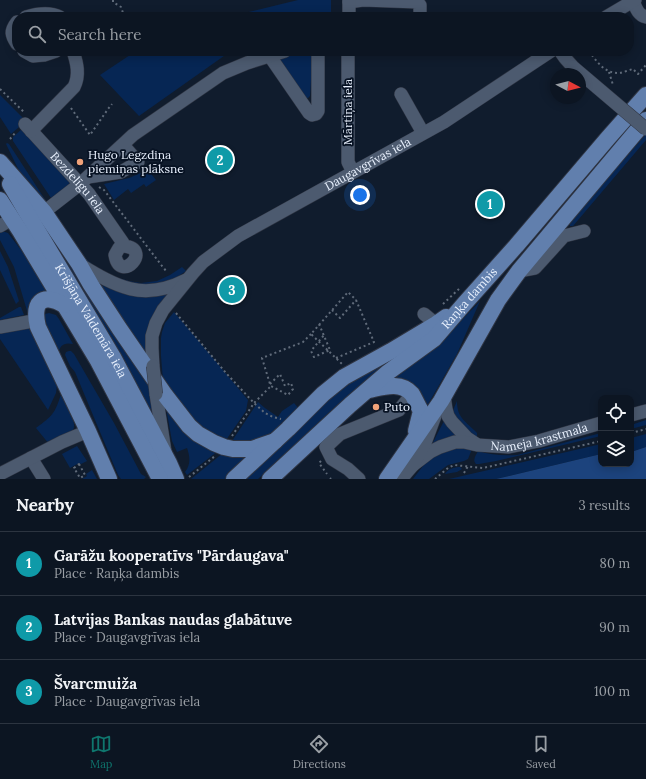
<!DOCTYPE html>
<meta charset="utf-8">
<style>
body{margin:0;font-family:Lora,serif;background:#1a222f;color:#f1f3f6}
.controls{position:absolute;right:12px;bottom:12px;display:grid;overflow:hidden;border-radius:8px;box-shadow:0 2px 10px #0003}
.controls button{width:36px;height:36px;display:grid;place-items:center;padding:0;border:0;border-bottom:1px solid #2c3440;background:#0c1522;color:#f1f3f6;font:20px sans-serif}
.compass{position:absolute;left:550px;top:68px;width:36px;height:36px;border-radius:50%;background:#0c1522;box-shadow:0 2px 10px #0003;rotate:97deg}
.you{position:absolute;left:360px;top:195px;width:14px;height:14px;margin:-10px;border:3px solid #fff;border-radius:50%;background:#1a73e8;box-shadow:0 0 0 6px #1a73e833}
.badge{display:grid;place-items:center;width:26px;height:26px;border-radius:50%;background:#0f766e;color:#fff;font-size:13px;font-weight:700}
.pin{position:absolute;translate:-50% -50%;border:2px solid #fff;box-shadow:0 1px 4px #0006}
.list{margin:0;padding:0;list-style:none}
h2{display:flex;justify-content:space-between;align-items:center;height:52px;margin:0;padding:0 16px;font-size:17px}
h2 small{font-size:13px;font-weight:400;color:#9a9fa5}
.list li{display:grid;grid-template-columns:26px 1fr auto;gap:12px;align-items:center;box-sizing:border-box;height:64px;padding:0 16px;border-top:1px solid #2c3440}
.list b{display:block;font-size:15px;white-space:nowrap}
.list p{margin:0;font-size:13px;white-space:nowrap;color:#9a9fa5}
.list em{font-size:13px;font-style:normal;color:#9a9fa5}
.icon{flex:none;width:22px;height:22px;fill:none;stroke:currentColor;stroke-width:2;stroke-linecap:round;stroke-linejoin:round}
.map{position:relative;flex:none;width:646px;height:479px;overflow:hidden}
.search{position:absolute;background:#0c1522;box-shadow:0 2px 10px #0003;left:12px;right:12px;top:12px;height:44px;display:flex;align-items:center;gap:10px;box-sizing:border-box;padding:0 14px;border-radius:16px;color:#9a9fa5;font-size:15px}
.sheet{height:244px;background:#0c1522}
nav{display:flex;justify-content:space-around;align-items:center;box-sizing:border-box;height:56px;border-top:1px solid #2c3440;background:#0c1522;font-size:11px;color:#9a9fa5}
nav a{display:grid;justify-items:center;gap:2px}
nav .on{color:#0f766e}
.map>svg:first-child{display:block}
.green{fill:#062654}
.water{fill:#1c437d}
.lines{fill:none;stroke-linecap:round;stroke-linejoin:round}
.minor-casing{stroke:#2f3543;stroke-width:14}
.major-casing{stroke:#2f3543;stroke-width:18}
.path{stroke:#606b7a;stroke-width:2;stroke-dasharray:2 3;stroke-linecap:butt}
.minor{stroke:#4c5a6f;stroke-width:13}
.major{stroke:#617fad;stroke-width:16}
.minor-bridge-casing{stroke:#2f3543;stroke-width:14;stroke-linecap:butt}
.minor-bridge{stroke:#4c5a6f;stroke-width:13}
.poi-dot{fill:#f0a279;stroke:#071223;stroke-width:1.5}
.labels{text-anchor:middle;stroke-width:3.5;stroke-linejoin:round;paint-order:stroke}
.street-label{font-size:12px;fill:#e8f0fd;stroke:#071223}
.poi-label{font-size:12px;fill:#e8f0fd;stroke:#071223;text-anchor:start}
</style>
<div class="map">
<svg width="646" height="479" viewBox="0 0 646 479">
<rect width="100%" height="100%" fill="#101c2d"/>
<!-- green -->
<path class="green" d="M298 0H331V17H228Z
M138 51H231L139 116 100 75 130 55Z
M301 51H309L311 52 312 65 310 96 308 98H305L278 61 280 58Z
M0 95 26 121 11 134 0 117Z
M22 129 70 182 67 187 51 198 13 141V137Z
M646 134V140L573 226H570V224L587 202Z
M7 143 9 144 46 201 37 199 23 179 6 144Z
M148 170 156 180 146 187 144 184 131 193 128 189 114 200 104 184 129 178Z
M55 213 85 258 98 269 112 276 129 281 141 283 157 281 170 275 182 267 186 271 171 281 158 286 130 284 87 266 54 219Z
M2 231 8 233 31 263 53 297 28 314 14 267 0 240V233Z
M51 237H53L151 385 154 417 109 335 51 239Z
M0 251 8 267 19 301 16 304 0 270Z
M99 284 117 291 169 292 147 357Z
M480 301 457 354 427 406C424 402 423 396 420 392 415 388 400 382 394 378L430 351 455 327Z
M19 307H21L24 315 0 320V318Z
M174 312 218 364 248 400 246 411 224 443 199 431 163 381 161 356V338L162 332 165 323Z
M49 313 56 315 59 319 73 344C64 342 60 345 58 354L45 328 43 318 45 314Z
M29 328 57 385 56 393 48 410 0 339V333Z
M417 343 335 407 258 479H243L309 414 343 386Z
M69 351H71L74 354 114 423 141 474 146 477 144 479H121L118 475 75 372 70 366 65 355 66 352Z
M61 394H62C66 403 79 423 72 432 68 437 55 442 49 444L36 428C52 416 55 414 61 394Z
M457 401C457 419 466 421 477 433V438L464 430 453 411 454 408Z
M258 402 265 408 278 417 282 411 294 403 300 410 276 432 259 441 230 444Z
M166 408 218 451 187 475 185 472C191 464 190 457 187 448L177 452 172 441Z
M646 420V425L631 429V425Z
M444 421 458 437 432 444Z
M601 433V436L496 461 479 464H476C472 460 476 455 478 451 491 455 503 456 517 455Z
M646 434V447L631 452V438Z
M601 444V454L496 479H449Z
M77 446 87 461 81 464 79 463 70 468 62 454Z
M460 447 472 449 468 459 464 461 448 465 429 479H413L426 462 437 453Z
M254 451 228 479H191L223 453Z
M460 467 462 469 457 472 445 474C448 469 454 467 460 467Z
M92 470 97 479H82L87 476 86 474Z"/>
<!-- water -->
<path class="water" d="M646 447V479H496L601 454V464H631V452Z"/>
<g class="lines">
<defs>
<g id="minor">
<path d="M633 1C636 8 638 15 646 17"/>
<path d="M349 2 363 0 417 2 420 5V17"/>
<path d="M26 17C36 14 50 12 60 17"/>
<path d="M349 17V0"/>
<path d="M606 17 635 0"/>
<path d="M17 22C10 31 11 35 17 44"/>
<path d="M24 51 33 56 44 55 56 51"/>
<path d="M348 51V162L353 172"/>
<path d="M560 51 565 58 573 67"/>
<path d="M269 55 309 113 312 115 316 114 318 111V51"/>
<path d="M401 94 423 133"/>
<path id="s1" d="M25 124 89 194 123 243V246L119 248 115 255C120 285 154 248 123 246"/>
<path d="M31 131 74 87C80 75 77 63 73 51"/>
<path d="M88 177 121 172 138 162 123 145"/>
<path d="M44 212 80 184 133 135 223 73 247 63 285 51"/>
<path d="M0 226 12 219"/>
<path d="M79 264C117 287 143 302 186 280"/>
<path d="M519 271 535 268 564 236 584 231"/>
<path d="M424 314 436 324"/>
<path d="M0 327 33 321 37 322"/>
<path id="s2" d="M153 366 152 348V336L156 323 163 310 193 273 203 262 238 236 444 122 551 51"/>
<path d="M156 394 165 451"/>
<path d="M444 395 446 409 448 416 452 422 467 438 476 444"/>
<path d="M631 415 646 411"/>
<path d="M31 458 44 479"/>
<path id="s3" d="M413 465 430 452 440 447 455 442H464L477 445 509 447 539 441 601 423"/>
<path d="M0 474 62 442 88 431"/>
<path d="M359 479 348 469 332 459 326 447 340 434 399 410 412 394"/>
<path d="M401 479 413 465 425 443 435 416"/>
</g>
<g id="major">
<path d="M0 162 44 212 79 264 91 285 119 328 165 395 189 426 198 434 214 443 224 447 233 449H252L275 441"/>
<path id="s4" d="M10 184 24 208 113 357 169 463 176 479"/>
<path d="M0 200 20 231 98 361 160 479"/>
<path d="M64 305C41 292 32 303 38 327L88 431 109 479"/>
<path d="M369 390C383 387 401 381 412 394 415 399 418 406 421 411L416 431"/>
<path d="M234 479 288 429 323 394 344 377 391 351 436 324 446 317"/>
<path id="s5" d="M270 479 350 405 387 373 434 339 465 303 516 246 608 138 646 95"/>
<path d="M387 479 441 401 498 300 519 271 624 146 646 120"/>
</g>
</defs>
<!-- minor casing -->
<use href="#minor" class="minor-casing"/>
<!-- major casing -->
<use href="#major" class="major-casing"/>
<!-- path -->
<path class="path" d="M113 0V2L121 7 124 16
M589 51C597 62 605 74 620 73 624 72 629 70 633 69L638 74 646 65
M609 72 613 85
M0 89 25 113
M71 108 90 135 108 109 112 104
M10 139 16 132
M99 187 104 190 162 266 167 272
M443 304 460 288
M332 310 340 318 356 300
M176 313 226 373 254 403 265 413 273 417 281 419
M319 324 330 350 314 357 311 351 324 335
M336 358 374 342 356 300 348 292 311 334 342 364
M270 384 280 374 285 386 291 383 293 389 288 395 271 386 270 384 262 358 303 342 311 334
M631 433 646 429
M232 436 254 403 271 386
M321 461 319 463 327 474
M79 464 85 475 80 478 74 468Z
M464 473 468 466
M189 477 215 456
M330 478 331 479
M435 479 448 468 454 465 483 468 601 441"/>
<!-- minor -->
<use href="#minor" class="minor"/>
<!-- major -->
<use href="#major" class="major"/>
<defs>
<path id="minor-bridge" d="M573 67 646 129
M153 366 156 394"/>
</defs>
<!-- minor-bridge casing -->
<use href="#minor-bridge" class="minor-bridge-casing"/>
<!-- minor-bridge -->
<use href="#minor-bridge" class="minor-bridge"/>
</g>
<!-- markers -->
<g class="poi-dot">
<circle cx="80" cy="162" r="4"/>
<circle cx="376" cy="407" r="4"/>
</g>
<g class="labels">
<!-- street labels -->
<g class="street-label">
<text transform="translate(348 112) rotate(-90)" y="4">Mārtiņa iela</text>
<text dy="4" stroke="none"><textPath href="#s2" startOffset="313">Daugavgrīvas iela</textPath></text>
<text dy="4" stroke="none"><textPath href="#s1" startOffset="79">Bezdelīgu iela</textPath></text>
<text dy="4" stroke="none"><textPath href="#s5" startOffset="270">Raņķa dambis</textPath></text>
<text dy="4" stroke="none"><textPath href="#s4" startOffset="159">Krišjāņa Valdemāra iela</textPath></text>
<text dy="4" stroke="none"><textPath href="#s3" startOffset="134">Nameja krastmala</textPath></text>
</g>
<!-- poi labels -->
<g class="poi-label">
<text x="88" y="159">Hugo Legzdiņa<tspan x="88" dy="14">piemiņas plāksne</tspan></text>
<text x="384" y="411">Puto</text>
</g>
</g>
</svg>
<div class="controls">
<button><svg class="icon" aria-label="locate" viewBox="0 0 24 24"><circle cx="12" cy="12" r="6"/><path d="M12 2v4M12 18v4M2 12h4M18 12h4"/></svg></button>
<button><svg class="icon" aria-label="layers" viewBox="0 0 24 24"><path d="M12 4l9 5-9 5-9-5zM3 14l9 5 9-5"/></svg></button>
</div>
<svg class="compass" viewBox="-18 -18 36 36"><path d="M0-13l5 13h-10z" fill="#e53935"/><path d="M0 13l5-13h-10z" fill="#9a9fa5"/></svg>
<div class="you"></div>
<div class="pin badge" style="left:490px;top:204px;background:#0f9aa8">1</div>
<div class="pin badge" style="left:220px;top:160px;background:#0f9aa8">2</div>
<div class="pin badge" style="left:232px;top:290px;background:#0f9aa8">3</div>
<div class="search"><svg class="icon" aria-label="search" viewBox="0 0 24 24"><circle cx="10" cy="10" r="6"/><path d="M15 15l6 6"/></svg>Search here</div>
</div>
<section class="sheet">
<h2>Nearby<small>3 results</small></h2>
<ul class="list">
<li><span class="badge" style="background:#0f9aa8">1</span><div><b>Garāžu kooperatīvs &quot;Pārdaugava&quot;</b><p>Place · Raņķa dambis</p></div><em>80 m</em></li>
<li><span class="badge" style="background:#0f9aa8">2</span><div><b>Latvijas Bankas naudas glabātuve</b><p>Place · Daugavgrīvas iela</p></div><em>90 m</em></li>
<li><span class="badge" style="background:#0f9aa8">3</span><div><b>Švarcmuiža</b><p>Place · Daugavgrīvas iela</p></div><em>100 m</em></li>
</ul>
</section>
<nav>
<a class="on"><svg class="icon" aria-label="map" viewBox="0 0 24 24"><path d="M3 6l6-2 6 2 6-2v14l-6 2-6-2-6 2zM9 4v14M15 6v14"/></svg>Map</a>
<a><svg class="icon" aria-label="directions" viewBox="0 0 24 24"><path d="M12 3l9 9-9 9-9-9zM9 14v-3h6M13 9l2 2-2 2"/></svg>Directions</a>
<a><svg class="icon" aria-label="saved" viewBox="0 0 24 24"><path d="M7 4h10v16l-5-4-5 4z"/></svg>Saved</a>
</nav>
